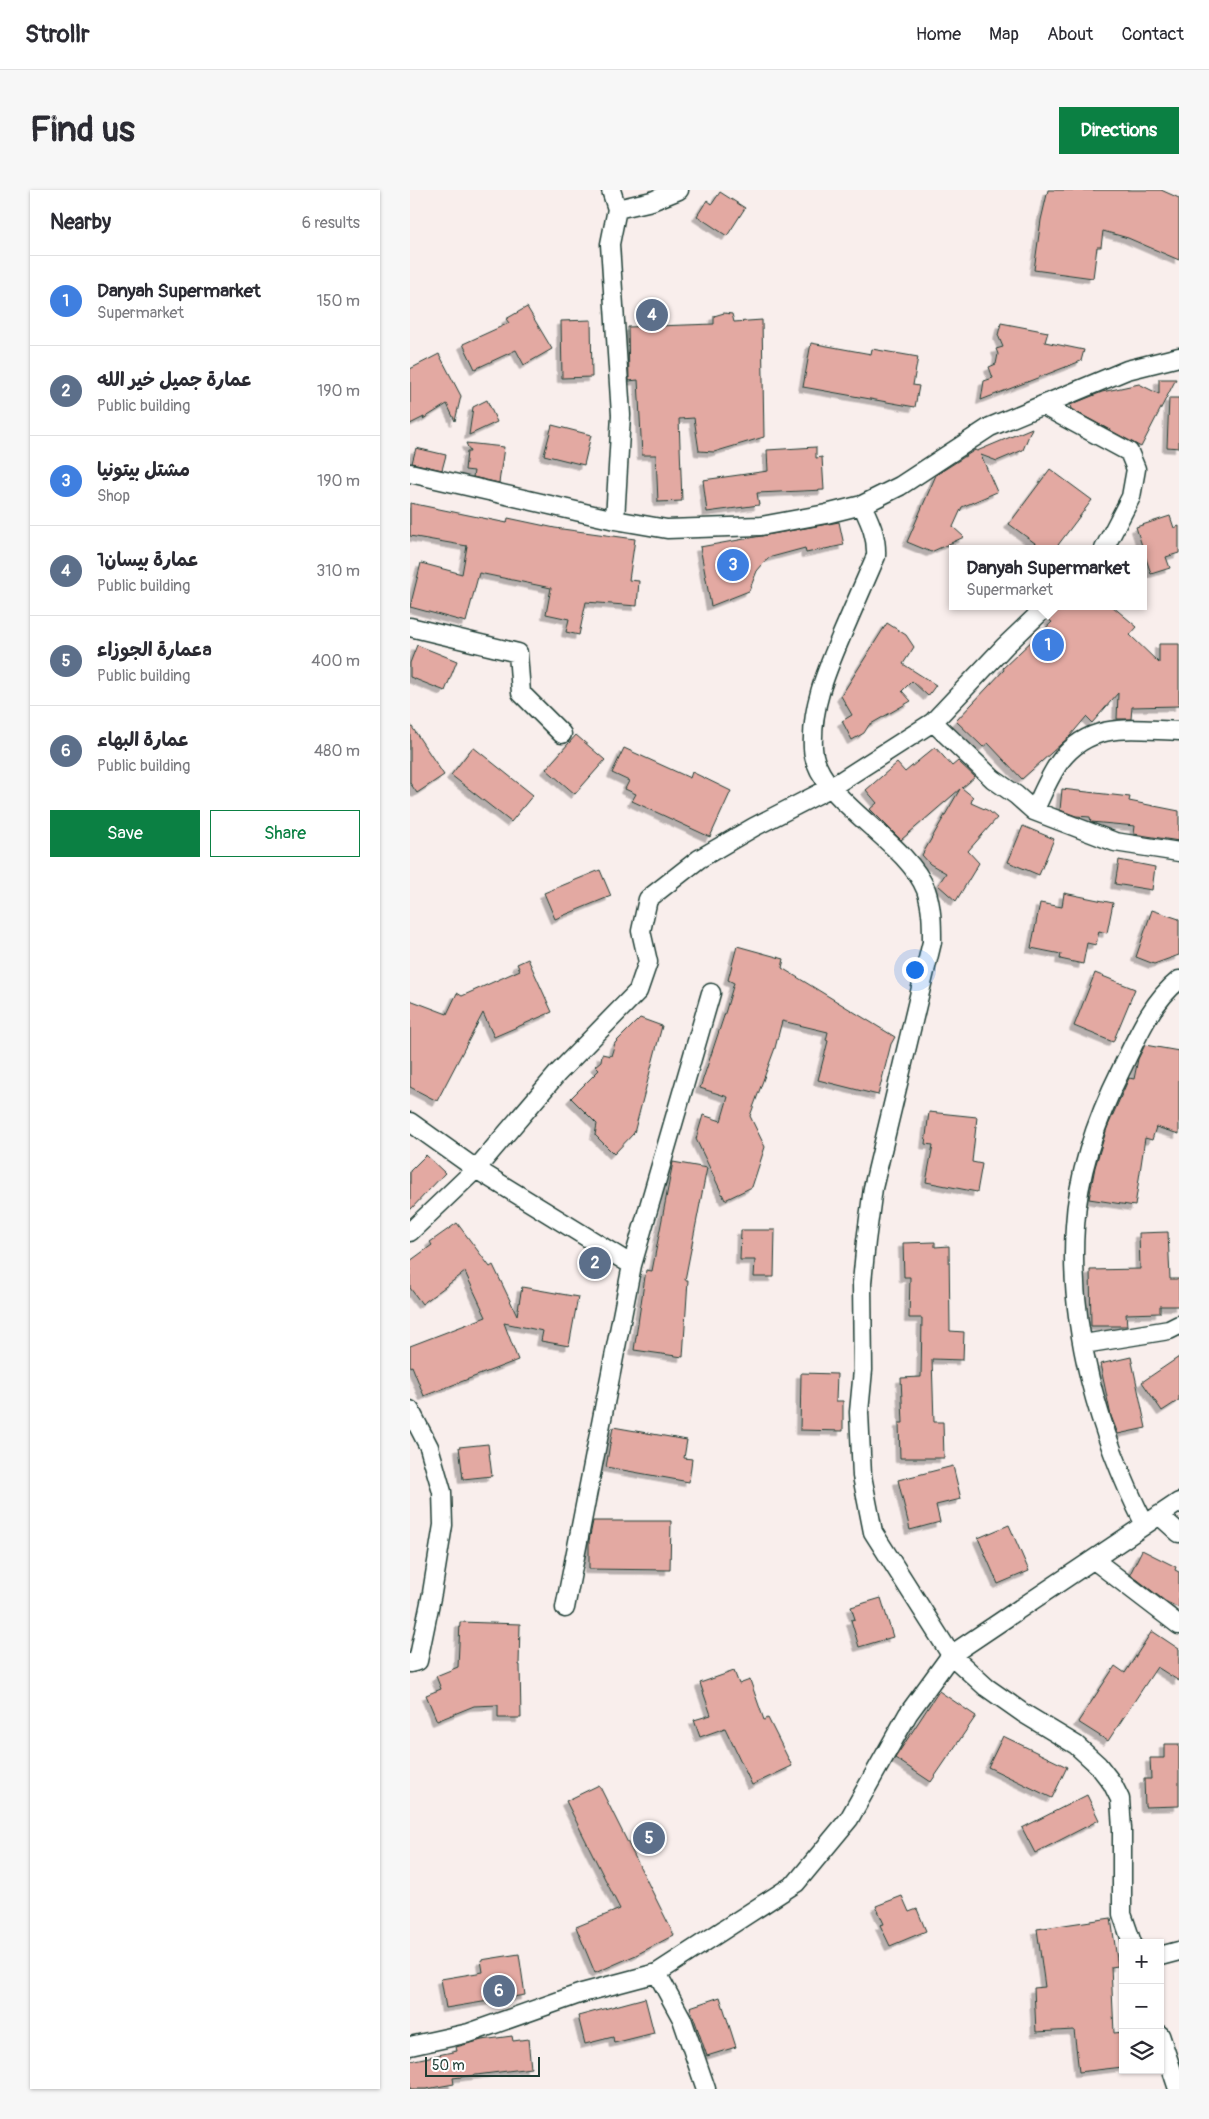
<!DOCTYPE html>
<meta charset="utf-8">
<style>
body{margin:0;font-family:Pangolin,"Playpen Sans Arabic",sans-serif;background:#f7f7f7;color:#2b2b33}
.controls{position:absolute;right:15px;bottom:15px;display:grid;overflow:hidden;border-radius:0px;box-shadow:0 1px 4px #0004}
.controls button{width:45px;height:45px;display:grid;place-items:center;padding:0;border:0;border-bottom:1px solid #e1e1e2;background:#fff;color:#2b2b33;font:25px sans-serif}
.scale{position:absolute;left:15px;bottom:12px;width:115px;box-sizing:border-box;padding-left:5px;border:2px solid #1f3d34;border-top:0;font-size:14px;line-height:18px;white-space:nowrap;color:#1f3d34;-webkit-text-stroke:4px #fff;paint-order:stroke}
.you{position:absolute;left:504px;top:779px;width:18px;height:18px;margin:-12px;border:4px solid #fff;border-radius:50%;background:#1a73e8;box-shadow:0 0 0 8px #1a73e833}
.badge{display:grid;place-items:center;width:32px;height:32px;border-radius:50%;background:#0b8043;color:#fff;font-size:16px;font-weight:700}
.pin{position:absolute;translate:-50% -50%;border:2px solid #fff;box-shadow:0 1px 5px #0006}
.popup{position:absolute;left:539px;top:355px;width:198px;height:65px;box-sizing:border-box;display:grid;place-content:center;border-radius:0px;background:#fff;filter:drop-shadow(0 1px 4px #0005);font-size:16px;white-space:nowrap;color:#7c7c81}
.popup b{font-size:19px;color:#2b2b33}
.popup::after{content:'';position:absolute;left:50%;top:100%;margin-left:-10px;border:10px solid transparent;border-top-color:#fff}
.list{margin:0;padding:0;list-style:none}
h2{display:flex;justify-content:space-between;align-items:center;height:65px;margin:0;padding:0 20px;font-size:21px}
h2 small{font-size:16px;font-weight:400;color:#7c7c81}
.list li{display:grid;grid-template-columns:32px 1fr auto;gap:15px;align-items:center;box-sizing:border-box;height:90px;padding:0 20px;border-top:1px solid #e1e1e2}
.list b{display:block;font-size:19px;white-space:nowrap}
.list p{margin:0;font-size:16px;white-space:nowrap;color:#7c7c81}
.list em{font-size:16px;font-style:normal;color:#7c7c81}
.actions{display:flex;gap:10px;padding:15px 20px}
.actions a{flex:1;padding:11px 0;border:1px solid #0b8043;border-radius:0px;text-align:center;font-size:18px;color:#0b8043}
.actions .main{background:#0b8043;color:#fff}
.icon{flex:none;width:28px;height:28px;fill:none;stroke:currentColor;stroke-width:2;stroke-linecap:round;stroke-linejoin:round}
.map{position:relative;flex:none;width:769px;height:1899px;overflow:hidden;border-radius:0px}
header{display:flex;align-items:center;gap:30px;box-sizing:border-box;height:70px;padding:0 25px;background:#fff;border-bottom:1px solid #e1e1e2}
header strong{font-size:24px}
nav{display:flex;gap:28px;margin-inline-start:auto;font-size:18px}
.intro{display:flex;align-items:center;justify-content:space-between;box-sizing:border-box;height:120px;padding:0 30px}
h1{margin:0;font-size:35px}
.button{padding:12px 22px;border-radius:0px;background:#0b8043;color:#fff;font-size:18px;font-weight:700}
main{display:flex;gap:30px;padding:0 30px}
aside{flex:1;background:#fff;border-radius:0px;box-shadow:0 1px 4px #0004}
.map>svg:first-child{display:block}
.building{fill:#e3a9a2;stroke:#1f3d34;filter:url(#shadow)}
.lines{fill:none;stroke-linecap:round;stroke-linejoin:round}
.minor-casing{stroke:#1f3d34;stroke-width:21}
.minor{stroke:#fff;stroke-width:18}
</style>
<header>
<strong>Strollr</strong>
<nav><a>Home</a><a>Map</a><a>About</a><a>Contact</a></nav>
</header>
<div class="intro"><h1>Find us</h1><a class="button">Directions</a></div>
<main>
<aside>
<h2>Nearby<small>6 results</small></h2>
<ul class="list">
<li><span class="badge" style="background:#3f7fe0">1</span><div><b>Danyah Supermarket</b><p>Supermarket</p></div><em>150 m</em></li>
<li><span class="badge" style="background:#5c6f8a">2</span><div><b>عمارة جميل خير الله</b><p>Public building</p></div><em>190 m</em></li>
<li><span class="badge" style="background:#3f7fe0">3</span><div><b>مشتل بيتونيا</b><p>Shop</p></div><em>190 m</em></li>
<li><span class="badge" style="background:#5c6f8a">4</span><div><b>عمارة بيسان1</b><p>Public building</p></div><em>310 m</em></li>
<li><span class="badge" style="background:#5c6f8a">5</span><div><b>عمارة الجوزاءa</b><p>Public building</p></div><em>400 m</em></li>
<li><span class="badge" style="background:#5c6f8a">6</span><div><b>عمارة البهاء</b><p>Public building</p></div><em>480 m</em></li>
</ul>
<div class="actions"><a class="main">Save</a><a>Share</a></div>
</aside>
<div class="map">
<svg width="769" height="1899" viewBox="0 0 769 1899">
<defs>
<filter id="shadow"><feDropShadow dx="-4.5" dy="4.5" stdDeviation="0" flood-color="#0004"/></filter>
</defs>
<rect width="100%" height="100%" fill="#f9eeec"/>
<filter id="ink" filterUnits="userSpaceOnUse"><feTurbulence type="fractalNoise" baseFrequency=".02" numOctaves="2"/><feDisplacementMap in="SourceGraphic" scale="10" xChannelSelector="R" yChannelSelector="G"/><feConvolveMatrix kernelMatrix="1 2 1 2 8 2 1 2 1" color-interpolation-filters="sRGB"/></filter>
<g filter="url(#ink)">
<!-- building -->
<path class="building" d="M638 0H751L769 8V70L718 48 693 41 691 57H687L683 88 624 80 631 30Z
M310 2 335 18 317 46 287 26 297 10 302 14Z
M117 117 142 159 114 175 106 160 65 179 53 154 99 133 96 129Z
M314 123 322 124 324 132 352 130 354 247 304 262 289 261 284 228 269 229 272 311 248 312 246 265H232L228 190 219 191 218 137 304 134V126Z
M181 130 182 187 152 188 151 131Z
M591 133 638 142 635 152 674 160 671 171 571 210 574 191 583 188 579 177 586 174 588 164 586 159 593 157 588 145Z
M401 153 461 164 462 159 508 167 503 195 509 196 505 217 393 197Z
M29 164 51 206 45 231 37 214 13 229 14 227 0 234V179Z
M749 189H766L731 257 661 219 660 215 692 202 729 194 749 204Z
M759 208H769V258L757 257Z
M77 210 87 232 59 245 63 217Z
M142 235 181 245 174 275 134 265Z
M622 238 613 260 587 271 571 265 587 302 552 317 543 337 554 347 521 362 497 352 526 285 565 260 567 261Z
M56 253 94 257 89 293 63 287 64 281 55 280 57 262H60Z
M406 257V268L412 267 414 300 347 303 349 315 297 322 293 290 358 281 357 260Z
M6 258 36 265 32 280 2 273Z
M640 279 682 310 645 359H633L599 334Z
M0 313 97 333 98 328 145 338 225 349 219 390 229 391 227 416 176 412 169 445 156 442 159 429 136 424 141 398 69 383 56 432 0 417 11 373 52 384 57 356 0 346Z
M760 326 764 338 769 336V363L756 367 760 378 741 384 726 337Z
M429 332 434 355 396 363 395 358 358 368 347 381 339 401 301 416 290 357Z
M652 416H702L727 437 720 445 749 473V454H769V516L722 517 721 529H707L708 503 682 533 676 527 660 546 612 589 578 553 573 557 546 531 594 480 593 478 642 432 639 430Z
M477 433 496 445 504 457 493 474 526 495 518 506 502 491 492 501 501 511 459 535 454 543 442 550 432 531 442 525 431 506Z
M7 455 47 471 35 501 0 487V473Z
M0 534 34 585 7 603 0 593Z
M166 545 195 570 165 604 136 579Z
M63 557 123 605 101 632 41 585Z
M525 557 542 576 548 571 565 587 552 598 563 607 561 613 579 621 587 628 558 661 569 673 546 711 528 695 536 683 520 674 512 665 550 599 491 650 460 619 467 613 456 600 487 573 495 582Z
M214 558 280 588 282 582 321 601 300 647 222 611 226 604 215 599 219 591 202 583Z
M652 599 720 607 719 611 769 621V651L724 644 725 636 681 632 680 627 666 626 650 620Z
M613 636 644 649 629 685 598 672Z
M709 670 745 677 742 700 705 694Z
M190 680 201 706 145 729 134 703Z
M654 703 703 713 697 743 689 741 686 755 677 753 673 774 650 769 651 764 621 758 630 713 652 717Z
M742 720 769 729V765L744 774 726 767Z
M327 756 374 769 372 778 485 847 481 854 468 905 408 890 418 851 416 850 418 842 372 831 365 858 340 926 355 957 342 997 315 1010 286 949 293 925 311 931 318 907 290 898 316 820 324 793 318 790Z
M118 769 142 822 84 847 73 823 27 911 0 897V810L37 824 47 803 52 806 110 780 107 774Z
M685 783 725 799 703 852 664 836Z
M230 828 252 836 224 943 204 964 185 945 187 934 161 908 189 880 185 876 191 871 192 864 201 866 205 853Z
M735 855 769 861V944L746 937 742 950 735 948 725 1016 679 1009 685 977 697 938 719 888 724 889 728 869Z
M519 922 567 927 562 972 572 974 567 1002 516 992 523 955 515 954Z
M16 965 35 983 0 1020V981Z
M263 972 297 978 275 1090H278L273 1167 224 1160 236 1080 242 1081Z
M47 1033 80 1077 83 1075 107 1125 112 1097 168 1107 159 1156 131 1151 133 1141 94 1133 108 1170 14 1206 2 1176 0 1177V1156L76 1127 55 1082 12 1114 0 1098V1071L22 1055 20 1052Z
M331 1040H365L364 1087H344L345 1070H330Z
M758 1042 760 1089H769V1116H750V1123L716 1124 717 1136H681L680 1080 730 1079 729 1043Z
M525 1052V1057L539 1056 540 1141 554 1142 553 1170 522 1169 524 1232H533L534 1268H490L489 1233H493L491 1188 511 1187 512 1128H499L500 1087H494L493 1053Z
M721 1167 736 1238 708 1244 701 1226 690 1174Z
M769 1167V1210L752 1221 732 1192Z
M391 1183 427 1184 426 1211H433V1241L390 1240Z
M203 1237 277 1250 274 1268 282 1269 279 1292 196 1277Z
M78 1254 82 1286 53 1289 49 1257Z
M543 1276 551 1309 526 1315 530 1332 500 1340 488 1290Z
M183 1331H261L260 1380 179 1379V1351Z
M599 1335 619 1381 588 1394 568 1348Z
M732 1360 766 1377 765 1380 769 1382V1418L755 1411 720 1384Z
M471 1408 483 1447 449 1457 441 1430 445 1429 441 1417Z
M50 1432 110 1434 109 1475H110L111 1528H88V1515L64 1516 27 1531 16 1505 31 1499 26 1486 48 1477Z
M742 1441 769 1459V1491L747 1477 698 1551 668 1532 705 1476 715 1483Z
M324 1481 329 1494 340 1490 354 1530 358 1528 382 1576 342 1595 315 1538 290 1547 284 1530 301 1525 290 1493Z
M529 1501 566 1526 521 1592 485 1568Z
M593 1546 657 1577 642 1608 578 1577Z
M754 1554H769V1616L735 1617 734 1589H741L740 1568H754Z
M189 1595 264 1745 226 1765 185 1783 166 1737 210 1719 156 1611Z
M677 1605 689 1630 625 1663 612 1638Z
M492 1706 499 1722 507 1719 516 1741 480 1756 470 1735 474 1734 466 1716Z
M701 1728 708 1776 701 1777 704 1843 713 1842V1877L669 1882 664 1840 626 1842 624 1798 635 1797 627 1739Z
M109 1764 115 1805 36 1818 31 1789 73 1782 71 1770Z
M310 1807 326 1857 297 1866 280 1817Z
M235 1808 244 1843 204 1853 203 1847 175 1854 168 1826Z
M102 1846 103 1851 118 1849 121 1878 43 1888 44 1894 16 1899H0V1871L47 1861 46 1857 72 1850Z"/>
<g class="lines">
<defs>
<path id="minor" d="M207 19 242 11 269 0
M632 215 719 262 726 279 721 307 694 359
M0 283 205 330 211 225 200 54 207 19 201 0
M452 315C460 332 467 346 466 366 455 391 444 417 433 442 417 480 401 515 403 558 405 609 496 649 516 700 522 717 522 734 522 752L463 998 456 1051 452 1093 453 1180 449 1222 452 1286 463 1342 541 1465 576 1497 613 1523 666 1555 688 1575 702 1593 710 1609 712 1639V1724L722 1753
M205 330 257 339 351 336 416 324 452 315 490 296 580 237 717 180 769 167
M637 416 595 456 523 532 583 589 606 605 624 621 705 652 769 662
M0 437 108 463 111 503 152 544
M624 621C632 605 640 584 651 570 682 530 725 540 769 541
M0 932 66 979 222 1075
M0 1042 66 979 147 884 228 801 238 772 231 741 238 709 289 669 344 637 420 598 523 532
M674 1154 759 1140 769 1135
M0 1220 19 1257 32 1302 33 1335 22 1403 8 1471 0 1473
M749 1325 769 1343
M735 1335C689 1244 658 1139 665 1036 668 981 688 926 712 878 727 847 742 811 769 790
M684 1370 769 1435
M155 1418 222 1075 301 803
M750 1766 769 1761
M247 1783 272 1829 296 1899
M750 1845 768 1899
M0 1856 59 1843 172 1803 247 1783 386 1693 439 1629 498 1524 541 1465 769 1312"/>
</defs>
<!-- minor casing -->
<use href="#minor" class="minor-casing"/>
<!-- minor -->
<use href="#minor" class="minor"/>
</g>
</g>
</svg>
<div class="controls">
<button>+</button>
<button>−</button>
<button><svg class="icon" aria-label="layers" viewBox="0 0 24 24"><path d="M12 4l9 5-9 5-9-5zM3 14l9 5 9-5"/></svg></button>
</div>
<div class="scale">50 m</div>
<div class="you"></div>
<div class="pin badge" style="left:638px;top:455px;background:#3f7fe0">1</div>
<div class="popup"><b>Danyah Supermarket</b>Supermarket</div>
<div class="pin badge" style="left:185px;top:1073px;background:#5c6f8a">2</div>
<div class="pin badge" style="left:323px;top:375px;background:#3f7fe0">3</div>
<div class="pin badge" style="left:242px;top:125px;background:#5c6f8a">4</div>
<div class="pin badge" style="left:239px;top:1648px;background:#5c6f8a">5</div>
<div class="pin badge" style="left:89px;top:1801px;background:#5c6f8a">6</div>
</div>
</main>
